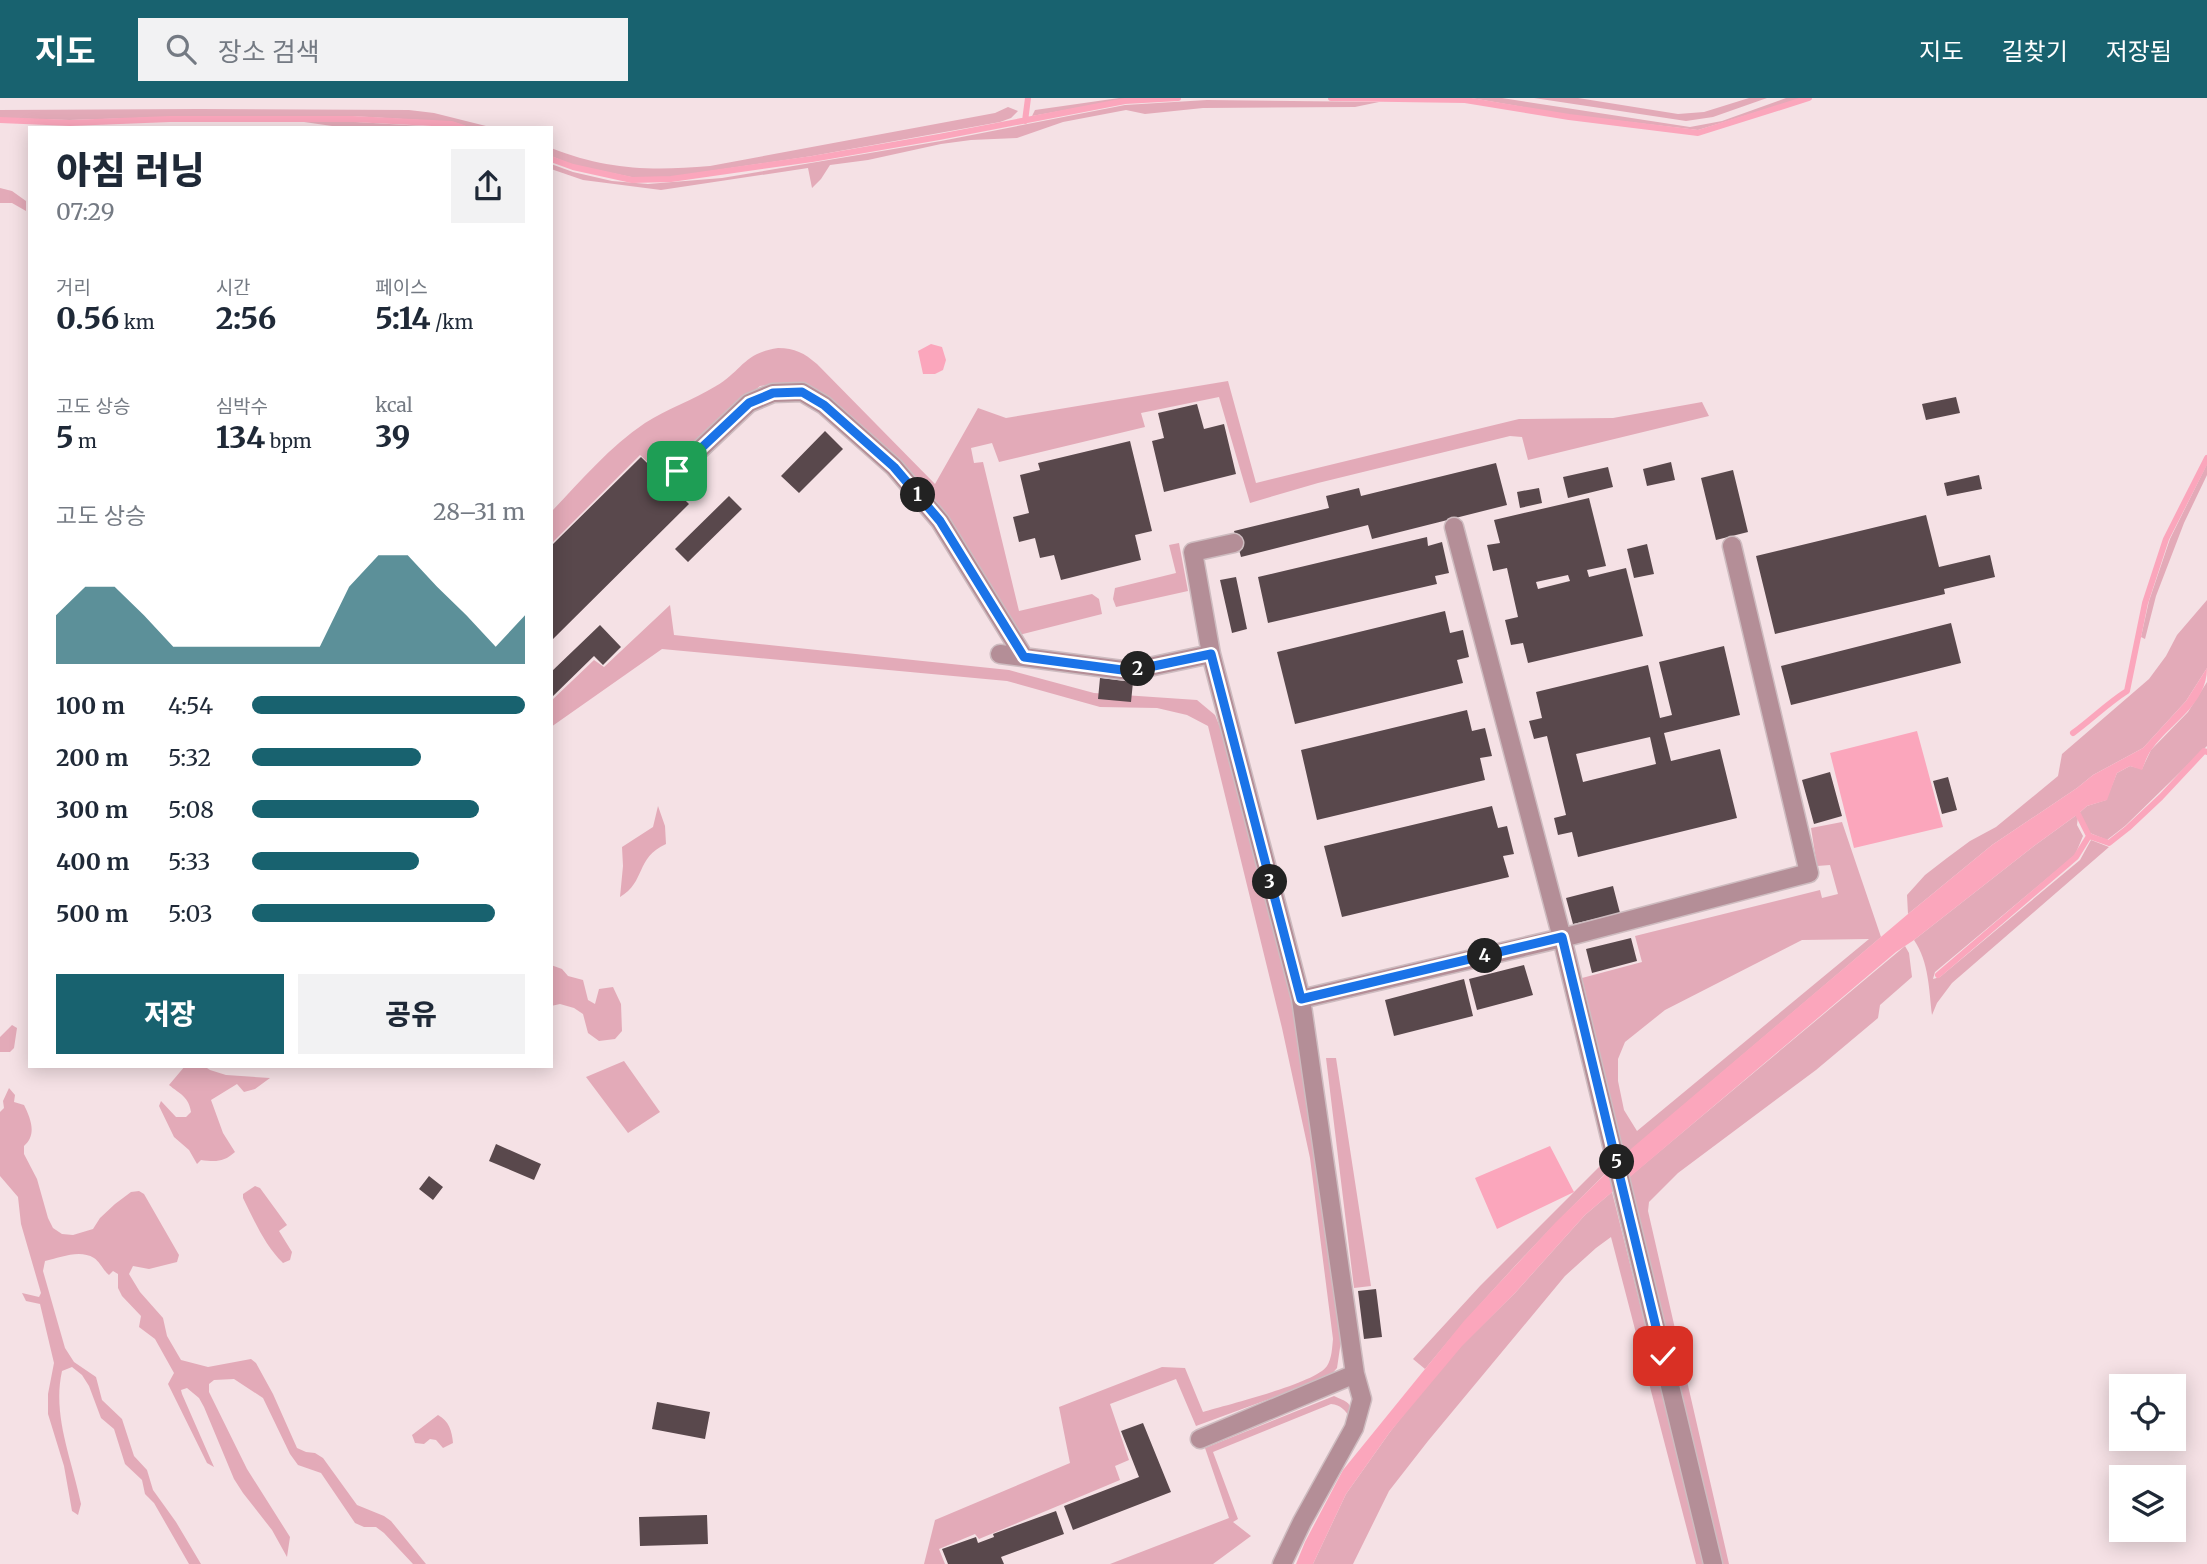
<!DOCTYPE html>
<html lang="ko">
<meta charset="utf-8">
<style>
body{margin:0;font-family:Merriweather,"Noto Sans KR",serif;background:#f2f2f3;color:#1f2937;height:100vh;display:flex;flex-direction:column;font-size:26px;white-space:nowrap}
*{box-sizing:border-box;margin:0}
p{font-size:23px;color:#747a83}
.icon{flex:none;width:38px;height:38px;fill:none;stroke:currentColor;stroke-width:2;stroke-linecap:round;stroke-linejoin:round}
.map{position:relative;flex:1;overflow:hidden}
.drawer{position:absolute;left:28px;top:28px;width:525px;height:942px;display:flex;flex-direction:column;background:#fff;border-radius:0px;box-shadow:0 4px 18px #0003}
.drawer>*{flex:none}
.tools{position:absolute;left:2109px;top:1276px;display:grid;gap:14px}
.tools a{display:grid;place-items:center;width:77px;height:77px;border-radius:0px;background:#fff;box-shadow:0 4px 18px #0003;font-size:35px}
.pin{position:absolute;display:grid;place-items:center;width:60px;height:60px;color:#fff;margin:-30px;border-radius:14px;box-shadow:0 4px 10px #0006}
.km{position:absolute;width:35px;height:35px;margin:-18px;border-radius:50%;background:#222;color:#fff;font-size:19px;line-height:35px;text-align:center}
.round{display:grid;place-items:center;flex:none;width:74px;height:74px;border-radius:0px;background:#f2f2f3}
.overview{display:flex;align-items:center;justify-content:space-between;height:119px;padding:0 28px}
h1{font-size:38px;font-weight:800;line-height:52px}
.stats{display:grid;grid-template-columns:repeat(3,1fr);gap:10px;height:119px;padding:7px 28px}
.stats div{display:grid;align-content:center}
.stats b{font-size:30px;font-weight:800}
.stats small{font-size:19px;font-weight:400}
.stats p{font-size:19px}
.chart{height:196px;padding:14px 28px}
.chart p{display:flex;justify-content:space-between}
.chart svg{width:100%;height:126px;margin-top:7px;fill:#18626f;opacity:.7}
.action{display:flex;gap:14px;margin-top:auto;padding:14px 28px}
.action a{flex:1;height:80px;border-radius:0px;background:#18626f;color:#fff;font-size:28px;font-weight:800;line-height:80px;text-align:center}
.action a+a{background:#f2f2f3;color:#1f2937}
ul{padding:0 28px;list-style:none;font-size:23px}
li{display:grid;grid-template-columns:112px 84px 1fr;align-items:center;height:52px}
li i{height:18px;border-radius:9px;background:#18626f}
header{display:flex;align-items:center;gap:42px;box-sizing:border-box;height:98px;padding:0 35px;background:#18626f;color:#fff}
header strong{font-size:33px}
nav{display:flex;gap:38px;margin-inline-start:auto;font-size:24px}
.search{width:490px;height:63px;background:#f2f2f3;display:flex;align-items:center;gap:18px;box-sizing:border-box;padding:0 24px;border-radius:0px;color:#747a83;font-size:26px}
.map>svg:first-child{display:block}
.green{fill:#e3aab8;fill-rule:evenodd}
.water{fill:#fba6bc}
.lines{fill:none;stroke-linecap:round;stroke-linejoin:round}
.stream{stroke:#fba6bc;stroke-width:6}
.building{fill:#59484c;fill-rule:evenodd}
.minor-casing{stroke:#cebcc0;stroke-width:21}
.minor{stroke:#b48e97;stroke-width:18}
.route-casing{stroke:#fff;stroke-width:14}
.route{stroke:#1a73e8;stroke-width:9}
</style>
<header>
<strong>지도</strong>
<div class="search"><svg class="icon" aria-label="search" viewBox="0 0 24 24"><circle cx="10" cy="10" r="6"/><path d="M15 15l6 6"/></svg>장소 검색</div>
<nav><a>지도</a><a>길찾기</a><a>저장됨</a></nav>
</header>
<div class="map">
<svg width="2207" height="1466" viewBox="0 0 2207 1466">
<rect width="100%" height="100%" fill="#f5e1e5"/>
<path class="green" d="M1119,0H1147L1122,2L1032,18L1035,12Z
M1471,0H1502L1690,29L1722,23L1786,0H1803L1698,32L1569,17Z
M1534,0H1578L1678,16L1704,14L1749,0H1767L1713,19L1686,23Z
M1207,2L1379,4L1355,9L1203,10L1145,16L1126,12L1063,24L1017,40L971,42L941,46L868,62L830,67L821,81L812,90L808,70L661,92L583,82L551,71V66L573,74L612,83L648,86L722,80L941,43L1125,7Z
M1008,9L1018,13L1011,20L1000,24L812,58L670,79H631L573,67L551,58V50C607,72 651,73 710,68L995,15Z
M199,11L409,12L434,15L494,30H471L453,24L352,18L168,19L69,22L0,20V12Z
M304,24H356L457,30H346Z
M0,90L12,93L26,103V113L12,105H0Z
M778,250C795,250 804,255 817,266L935,386L978,310L1006,320L1228,283L1256,385L1519,321L1613,320L1702,304L1709,318L1528,362L1522,339L1510,338L1318,385L1250,405L1219,299L1141,315L1145,329L999,364L992,345L971,350L974,365L983,364L1019,513L1092,496L1099,501L1102,516L1019,537L959,438L835,308L776,286L760,288L748,298L664,379L640,357L551,446V414C581,383 609,349 645,325C667,311 693,302 716,288C742,273 743,255 778,250Z
M2207,366V377L2184,425L2156,498L2145,541L2141,539L2149,503L2170,441Z
M1179,445L1188,493L1116,509L1113,501L1115,490L1176,475L1169,447Z
M2207,502V570L2186,603L2143,650L2093,677L2077,690L1992,747L1908,816L1907,797L1925,777L1947,760L1970,743L1996,729L2058,678L2062,656L2149,581L2166,558L2177,537Z
M670,507L674,537L1009,572L1094,595L1197,602L1215,617L1224,639L1294,908L1341,1243L1337,1270L1329,1279L1196,1328L1176,1281L1110,1306L1129,1362L1115,1368L1120,1382L979,1441L975,1436L939,1451L945,1466H924L935,1422L1070,1365L1059,1309L1162,1269L1185,1270L1203,1314C1227,1307 1316,1285 1327,1268C1332,1260 1332,1250 1333,1241L1310,1060L1282,930L1208,628L1187,617L1157,610L1100,609L1007,583L662,551L551,629V603L594,562L604,569Z
M2207,584V648L2125,728L2107,742L2090,735L2078,718L2077,727L2083,738L2075,757L1935,874L1933,881L1940,879L2080,762L2091,742L2109,749L1952,885L1937,905L1932,917C1929,892 1929,864 1914,842L2034,748L2078,716L2087,708L2106,702L2117,675L2130,668L2142,671L2151,652L2188,614Z
M658,708L665,728L666,746C635,760 646,784 620,799L623,768L622,749L653,729Z
M1842,724L1881,839L1624,1058L1582,880L1642,864L1635,838L1820,792L1822,800L1838,796L1830,767L1817,768L1811,730ZM1869,841L1637,1033L1624,1012L1618,983V961L1625,944L1665,912L1802,842Z
M1905,848L1909,855L1912,879L1880,907L1878,920L1816,972L1678,1075L1649,1104L1648,1113L1729,1466H1722L1628,1080Z
M551,867L562,871L568,878L583,882L588,902L595,906L599,891L613,889L621,906L622,933L615,941L599,943L588,935L583,916L574,910L560,906L551,908Z
M12,927L17,930L14,950L10,954H0V939Z
M1326,960H1336L1371,1188L1354,1190Z
M624,963L660,1014L628,1035L586,979Z
M185,968H204L210,972L226,977L270,980L255,991L244,994L237,986L211,1002L223,1035L235,1054C224,1064 216,1064 201,1062L197,1066L189,1052L174,1039L159,1008L161,1003L176,1019H186L191,1014C189,999 180,996 169,987Z
M9,990L15,997L14,1004L24,1007C31,1021 37,1037 24,1048V1056L37,1081L48,1120L53,1130L62,1136L73,1137L93,1131L100,1120L115,1106L131,1094L139,1093L144,1096L179,1157L177,1164L149,1171L133,1168L129,1176L140,1194L163,1220L167,1238L181,1262L208,1269L251,1261L256,1265L273,1296L297,1350L306,1354L315,1355L323,1360L357,1407L384,1418L391,1423L426,1466H413L384,1435L376,1429H364L355,1425L321,1375L298,1367L290,1356L263,1300L234,1281L214,1282L209,1286V1294L247,1371L290,1439L287,1459L272,1432L243,1395L234,1381L204,1309L199,1300L187,1290L181,1292L182,1296L214,1369L207,1365L168,1286L174,1275L155,1241L139,1229L141,1218L122,1198L118,1190V1176L113,1173L109,1177C103,1172 100,1164 94,1160C79,1151 60,1160 45,1163L43,1173L65,1250L74,1264L96,1279L102,1302L122,1321L134,1358L147,1372L153,1392L176,1424L201,1466H189L154,1405L145,1396L142,1382L125,1366L114,1331L101,1320L89,1288L82,1277L72,1269L62,1273C52,1318 72,1361 81,1406L78,1417L72,1413L64,1368L48,1316V1296L54,1265L40,1206L26,1203L22,1195L39,1199L41,1195L21,1126L18,1099L0,1078V1014L4,1010L3,1003Z
M1603,1065L1605,1076C1542,1138 1481,1202 1425,1271L1413,1261L1480,1188Z
M255,1088L260,1090L287,1127L279,1133L292,1154L290,1162L283,1165C265,1148 254,1122 243,1100V1096Z
M1612,1094L1705,1466H1696L1611,1139L1596,1150L1565,1178L1428,1343L1389,1393L1353,1466H1313L1346,1396L1390,1334L1423,1292L1462,1247L1515,1195L1585,1117Z
M1334,1298C1347,1304 1353,1304 1350,1320C1345,1312 1341,1307 1331,1306L1213,1354L1238,1421L1233,1424L1251,1438L1213,1466H1110L1229,1420L1205,1350Z
M438,1317C449,1323 452,1333 453,1345L443,1350L436,1342L430,1341L424,1346L415,1345L412,1337Z"/>
<path class="water" d="M931,246L942,249L946,262L943,272L935,276H923L918,253Z
M2207,570C2207,606 2172,624 2152,651C2147,657 2145,665 2142,672L2130,668L2117,675L2107,702L2087,708L2078,716L2034,748L1914,842L1896,854L1585,1117L1515,1195L1462,1248L1390,1334L1346,1396L1313,1466H1296L1305,1444L1343,1372L1464,1223L1556,1124L1632,1050L1908,816L1992,747L2077,690L2093,677L2143,650L2186,603Z
M1917,633L1943,729L1854,750L1830,655Z
M1550,1048L1574,1094L1497,1131L1475,1080Z"/>
<g class="lines">
<path class="stream" d="M1331,0L1465,2L1569,19L1698,35L1809,0
M0,22L70,25L170,21H353L452,26L464,30
M1025,23L1028,0
M551,61L573,69L632,82L671,81L812,61L939,39L1125,3L1178,0
M2073,635C2092,621 2108,605 2127,593L2145,505L2166,441L2207,360
M2089,738L2109,745L2128,730L2161,699L2204,653L2207,654
M1938,877L2076,759L2089,738L2078,716"/>
</g>
<path class="building" d="M1956,299L1960,315L1926,322L1922,306Z
M1197,306L1204,331L1224,326L1236,376L1164,394L1152,343L1164,340L1158,315Z
M825,333L843,351L799,395L781,378Z
M1130,343L1152,433L1135,437L1141,462L1061,482L1054,457L1040,460L1035,440L1019,444L1013,419L1029,415L1020,377L1040,372L1038,365Z
M641,359L689,406L551,543V448Z
M1671,364L1675,382L1647,388L1643,371Z
M1496,365L1507,407L1372,441L1368,427L1241,459L1234,433L1329,410L1326,398L1359,390L1361,398Z
M1608,369L1613,389L1568,400L1563,379Z
M1733,372L1748,434L1716,442L1701,380Z
M1979,377L1982,391L1947,398L1944,385Z
M1539,390L1542,405L1520,410L1517,394Z
M729,398L742,411L688,464L675,451Z
M1589,400L1606,468L1587,472L1589,479L1626,470L1643,538L1528,565L1523,545L1511,547L1505,522L1518,519L1507,470L1493,473L1487,447L1500,445L1494,422ZM1568,477L1570,483L1538,491L1536,484Z
M1926,417L1939,469L1990,457L1995,479L1944,491L1945,496L1775,536L1756,458Z
M1427,439L1428,448L1442,444L1449,475L1435,478L1437,486L1268,525L1258,479Z
M1647,446L1654,476L1634,480L1627,451Z
M1236,479L1247,531L1232,535L1220,482Z
M1445,513L1450,535L1463,532L1469,559L1457,562L1463,585L1295,626L1277,554Z
M1951,525L1961,565L1791,607L1781,568Z
M600,527L621,549L603,567L594,558L551,600V574Z
M1724,548L1740,617L1664,635L1671,663L1720,651L1737,720L1578,759L1572,734L1558,737L1554,720L1566,717L1547,638L1534,641L1529,623L1542,620L1536,594L1648,567L1660,620L1672,617L1659,564ZM1650,639L1656,666L1583,684L1576,656Z
M1100,580L1133,584L1131,604L1098,601Z
M1467,612L1472,633L1485,630L1492,658L1480,660L1485,682L1317,722L1301,652Z
M1830,674L1842,718L1814,726L1802,682Z
M1948,679L1957,712L1942,716L1933,683Z
M1492,708L1498,730L1507,728L1514,756L1503,758L1509,779L1342,819L1324,748Z
M1613,788L1620,815L1573,826L1566,800Z
M1631,840L1637,863L1592,875L1586,851Z
M1524,867L1533,897L1477,912L1469,881Z
M1464,881L1473,918L1394,938L1385,902Z
M496,1046L541,1066L534,1082L489,1063Z
M429,1078L443,1089L433,1102L419,1091Z
M1376,1191L1382,1239L1364,1241L1358,1193Z
M657,1304L710,1314L705,1341L652,1331Z
M1143,1325L1171,1394L1073,1432L1064,1408L1139,1379L1121,1333Z
M1056,1413L1064,1436L1001,1459L1004,1466H948L942,1451L976,1439L978,1445L994,1439L993,1436Z
M707,1417L708,1446L640,1448L639,1419Z"/>
<g class="lines">
<defs>
<path id="minor" d="M677,373L749,305L773,295L802,294L824,307L894,369L940,423L1024,559
M1454,429L1562,840L1713,1466
M1234,445L1193,454L1211,556L1301,901L1355,1276L1362,1301L1354,1330L1302,1424L1282,1466
M1000,556L1130,573L1211,556
M1301,901L1562,840L1809,775L1732,448
M1200,1341L1355,1276"/>
</defs>
<use href="#minor" class="minor-casing"/>
<use href="#minor" class="minor"/>
</g>
<g class="lines">
<defs>
<path id="route" d="M677,373L749,305L773,295L802,294L824,307L894,369L940,423L1024,559L1130,573L1211,556L1301,901L1562,839L1663,1258"/>
</defs>
<use href="#route" class="route-casing"/>
<use href="#route" class="route"/>
</g>
</svg>
<div class="tools">
<a><svg class="icon" aria-label="locate" viewBox="0 0 24 24"><circle cx="12" cy="12" r="6"/><path d="M12 2v4M12 18v4M2 12h4M18 12h4"/></svg></a>
<a><svg class="icon" aria-label="layers" viewBox="0 0 24 24"><path d="M12 4l9 5-9 5-9-5zM3 14l9 5 9-5"/></svg></a>
</div>
<div class="pin" style="left:677px;top:373px;background:#1e9e55"><svg class="icon" aria-label="arrive" viewBox="0 0 24 24"><path d="M6 21V4h12l-3 4 3 4H6"/></svg></div>
<div class="pin" style="left:1663px;top:1258px;background:#d93025"><svg class="icon" aria-label="check" viewBox="0 0 24 24"><path d="M5 12l5 5 9-10"/></svg></div>
<b class="km" style="left:918px;top:397px">1</b>
<b class="km" style="left:1138px;top:571px">2</b>
<b class="km" style="left:1270px;top:784px">3</b>
<b class="km" style="left:1485px;top:858px">4</b>
<b class="km" style="left:1617px;top:1064px">5</b>
<section class="drawer">
<div class="overview"><div><h1>아침 러닝</h1><p>07:29</p></div><a class="round"><svg class="icon" aria-label="share" viewBox="0 0 24 24"><path d="M12 15V3M7 8l5-5 5 5M5 13v7h14v-7"/></svg></a></div>
<div class="stats">
<div><p>거리</p><b>0.56<small> km</small></b></div>
<div><p>시간</p><b>2:56</b></div>
<div><p>페이스</p><b>5:14<small> /km</small></b></div>
</div>
<div class="stats">
<div><p>고도 상승</p><b>5<small> m</small></b></div>
<div><p>심박수</p><b>134<small> bpm</small></b></div>
<div><p>kcal</p><b>39</b></div>
</div>
<div class="chart"><p><span>고도 상승</span>28–31 m</p>
<svg viewBox="0 0 160 44" preserveAspectRatio="none"><path d="M0 44V27L10 17L20 17L30 27L40 38L50 38L60 38L70 38L80 38L90 38L100 17L110 6L120 6L130 17L140 27L150 38L160 27V44z"/></svg>
</div>
<ul>
<li><b>100 m</b>4:54<i style="width:100%"></i></li>
<li><b>200 m</b>5:32<i style="width:62%"></i></li>
<li><b>300 m</b>5:08<i style="width:83%"></i></li>
<li><b>400 m</b>5:33<i style="width:61%"></i></li>
<li><b>500 m</b>5:03<i style="width:89%"></i></li>
</ul>
<div class="action"><a>저장</a><a>공유</a></div>
</section>
</div>
